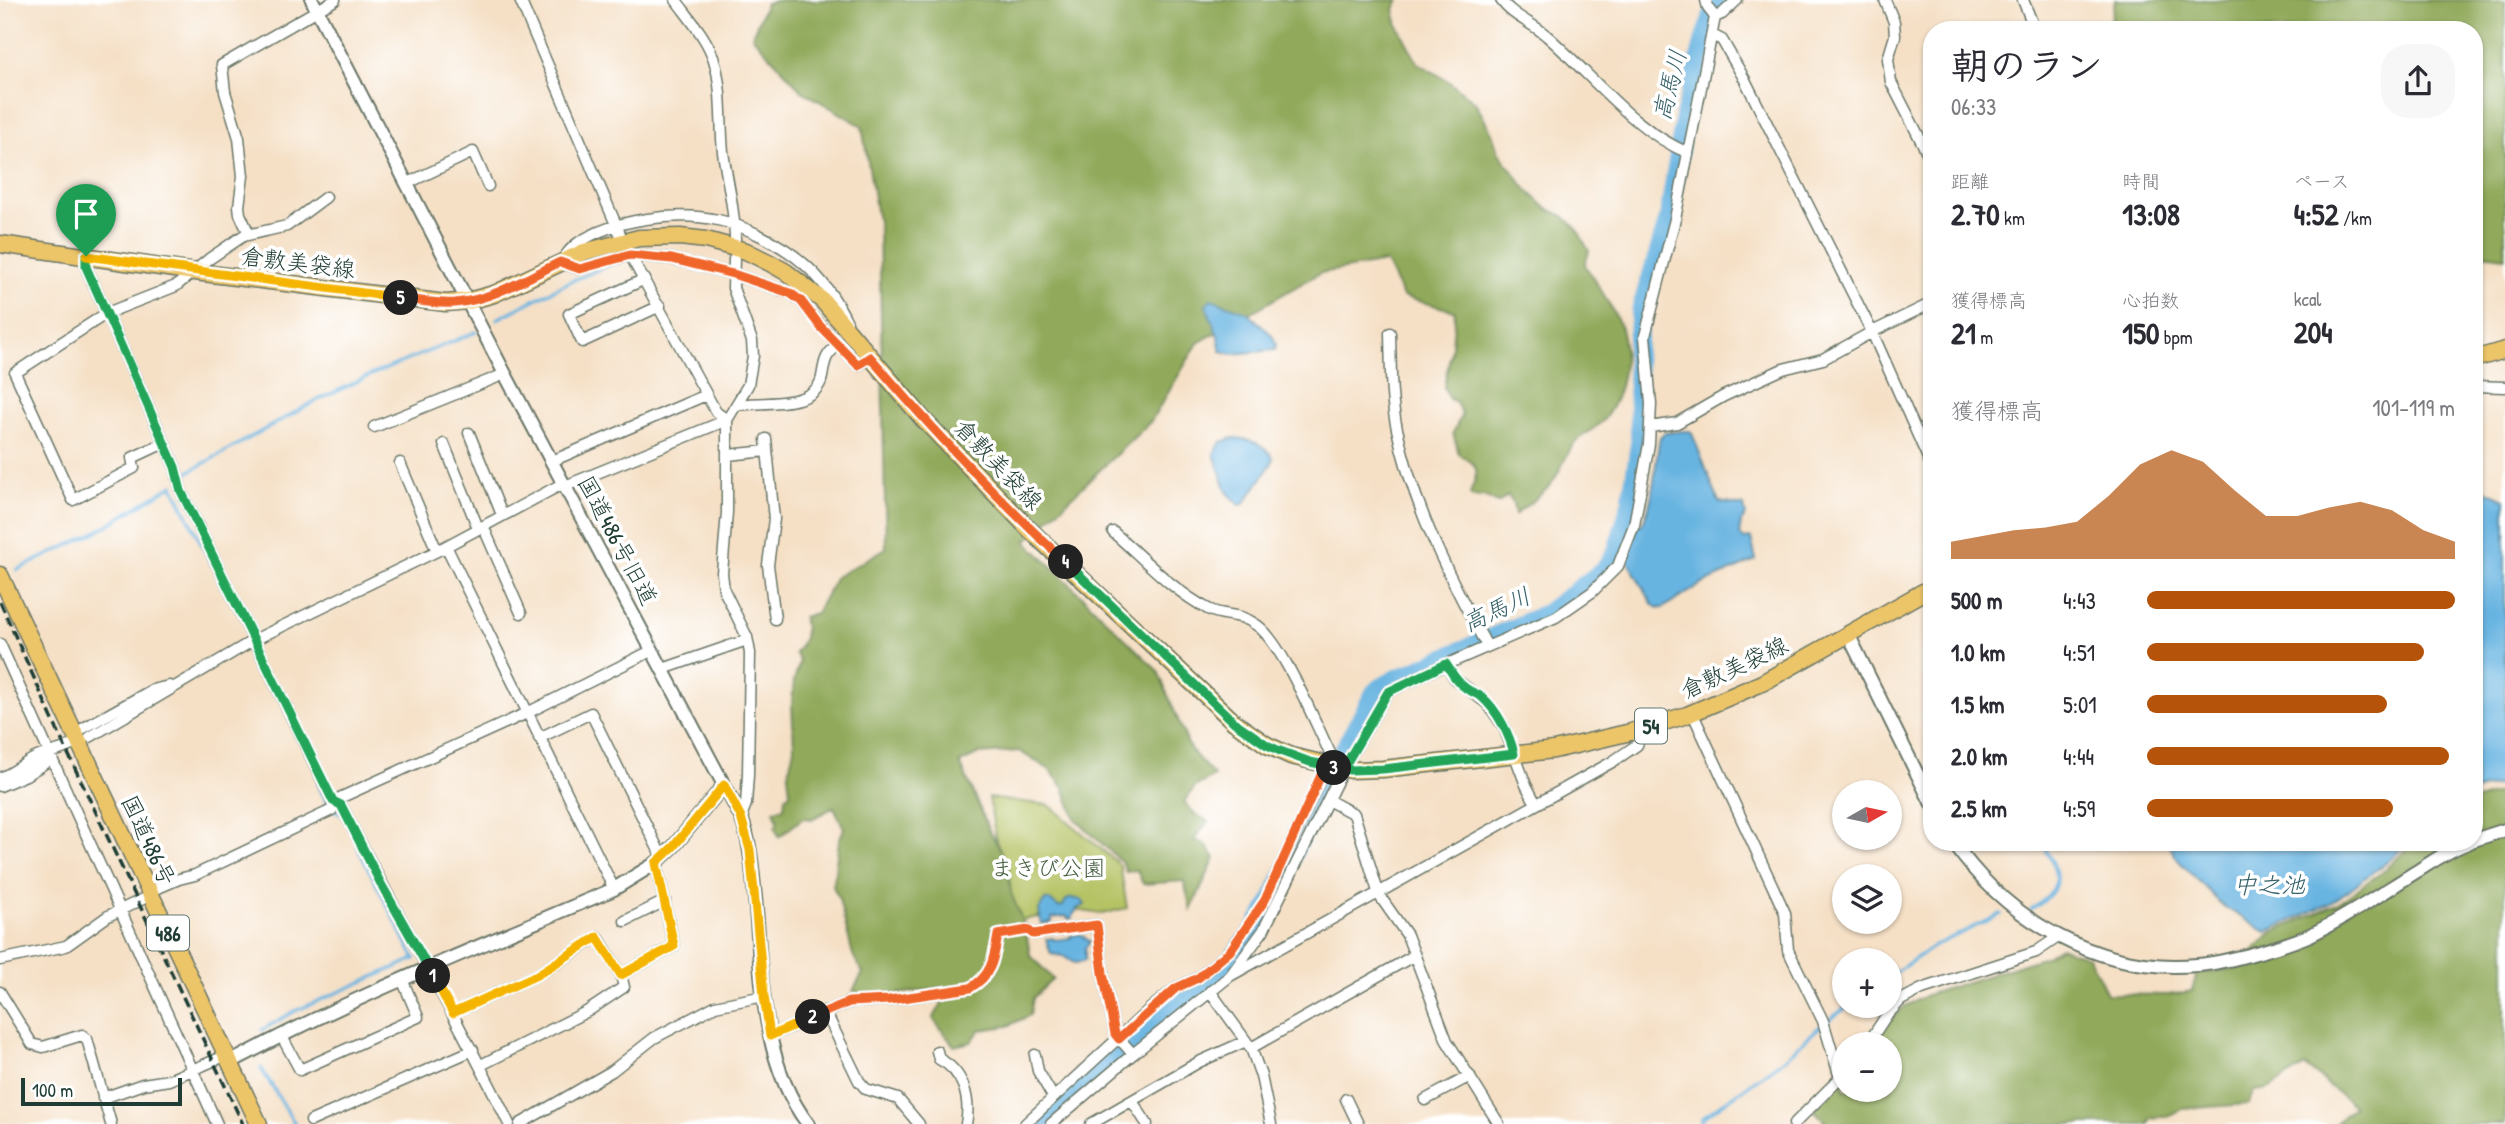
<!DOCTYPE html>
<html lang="ja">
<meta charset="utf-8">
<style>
body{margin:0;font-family:"Patrick Hand","Klee One",sans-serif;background:#f7f7f7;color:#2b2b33;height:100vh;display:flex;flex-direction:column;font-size:26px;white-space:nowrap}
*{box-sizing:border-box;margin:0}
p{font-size:23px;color:#7c7c81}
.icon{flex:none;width:38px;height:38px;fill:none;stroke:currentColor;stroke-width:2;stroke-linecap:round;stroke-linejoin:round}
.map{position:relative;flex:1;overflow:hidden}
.drawer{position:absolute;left:1923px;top:21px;width:560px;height:830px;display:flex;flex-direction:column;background:#fff;border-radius:28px;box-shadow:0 2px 5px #0004}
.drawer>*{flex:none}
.needle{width:46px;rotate:81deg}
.buttons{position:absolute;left:1832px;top:780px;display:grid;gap:14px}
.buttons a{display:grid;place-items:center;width:70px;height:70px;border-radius:50%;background:#fff;box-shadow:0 2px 5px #0004;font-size:35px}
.scale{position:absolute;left:21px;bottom:18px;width:161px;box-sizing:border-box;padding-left:7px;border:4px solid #1f3d34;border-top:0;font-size:19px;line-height:24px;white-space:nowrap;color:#1f3d34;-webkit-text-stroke:5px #fff;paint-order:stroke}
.pin{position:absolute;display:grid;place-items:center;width:60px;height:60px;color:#fff;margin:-72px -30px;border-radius:50% 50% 50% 0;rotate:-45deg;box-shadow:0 0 7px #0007}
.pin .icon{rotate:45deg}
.km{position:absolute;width:35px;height:35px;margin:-18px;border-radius:50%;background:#222;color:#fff;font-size:19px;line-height:35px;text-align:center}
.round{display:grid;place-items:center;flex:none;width:74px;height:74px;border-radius:28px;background:#f7f7f7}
.headline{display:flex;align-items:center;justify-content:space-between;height:119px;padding:0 28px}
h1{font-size:38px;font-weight:800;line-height:52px}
.stats{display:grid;grid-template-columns:repeat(3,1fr);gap:10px;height:119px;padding:7px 28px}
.stats div{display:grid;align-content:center}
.stats b{font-size:30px;font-weight:800}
.stats small{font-size:19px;font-weight:400}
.stats p{font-size:19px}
.chart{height:196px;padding:14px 28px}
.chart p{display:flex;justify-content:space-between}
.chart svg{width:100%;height:126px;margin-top:7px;fill:#b45309;opacity:.7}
ul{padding:0 28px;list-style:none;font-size:23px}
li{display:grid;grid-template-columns:112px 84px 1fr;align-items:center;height:52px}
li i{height:18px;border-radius:9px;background:#b45309}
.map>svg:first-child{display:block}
.green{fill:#b6c365;stroke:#6a804c;stroke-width:2}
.forest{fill:#90a95a;stroke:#587347;stroke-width:2}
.water{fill:#68b4e1;stroke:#44788a;stroke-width:2}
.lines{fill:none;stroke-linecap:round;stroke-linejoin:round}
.stream{stroke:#68b4e1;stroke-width:3.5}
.river{stroke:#68b4e1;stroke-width:19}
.minor-casing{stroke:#6a7667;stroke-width:13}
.tertiary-casing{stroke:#6a7667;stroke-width:16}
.primary-casing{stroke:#6a7667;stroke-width:19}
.trunk-casing{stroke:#6a7667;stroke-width:19}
.minor{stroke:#fff;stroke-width:10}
.tertiary{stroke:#fff;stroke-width:12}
.primary{stroke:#edc569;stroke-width:16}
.trunk{stroke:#edc569;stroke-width:16}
.rail{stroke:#1f3d34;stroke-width:3.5;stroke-dasharray:10 5;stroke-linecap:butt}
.split-1-casing{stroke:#fff;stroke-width:14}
.split-2-casing{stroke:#fff;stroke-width:14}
.split-3-casing{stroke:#fff;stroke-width:14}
.split-4-casing{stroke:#fff;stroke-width:14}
.split-5-casing{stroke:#fff;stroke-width:14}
.split-6-casing{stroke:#fff;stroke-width:14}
.split-1{stroke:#22a559;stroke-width:9}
.split-2{stroke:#f5b400;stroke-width:9}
.split-3{stroke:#f0652b;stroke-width:9}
.split-4{stroke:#22a559;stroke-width:9}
.split-5{stroke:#f0652b;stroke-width:9}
.split-6{stroke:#f5b400;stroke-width:9}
.labels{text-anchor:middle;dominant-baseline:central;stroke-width:7;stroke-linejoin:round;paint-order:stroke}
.shield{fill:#fff;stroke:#627771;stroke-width:2}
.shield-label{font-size:21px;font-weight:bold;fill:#1f3d34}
.street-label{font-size:23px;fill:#1f3d34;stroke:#fff}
.park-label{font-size:23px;fill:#455e40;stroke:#fff}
.water-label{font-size:24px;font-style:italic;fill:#356168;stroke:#fff}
</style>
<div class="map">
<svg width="2505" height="1124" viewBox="0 0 2505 1124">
<rect width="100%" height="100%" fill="#fff"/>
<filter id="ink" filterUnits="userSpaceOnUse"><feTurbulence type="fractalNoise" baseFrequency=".0143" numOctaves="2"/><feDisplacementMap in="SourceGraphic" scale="14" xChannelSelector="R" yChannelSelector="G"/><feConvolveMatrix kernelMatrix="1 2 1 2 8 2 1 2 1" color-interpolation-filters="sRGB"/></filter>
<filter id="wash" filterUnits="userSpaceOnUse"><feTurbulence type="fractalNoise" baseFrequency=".00686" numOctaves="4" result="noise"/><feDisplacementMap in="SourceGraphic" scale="28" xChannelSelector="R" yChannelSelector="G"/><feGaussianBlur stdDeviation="1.57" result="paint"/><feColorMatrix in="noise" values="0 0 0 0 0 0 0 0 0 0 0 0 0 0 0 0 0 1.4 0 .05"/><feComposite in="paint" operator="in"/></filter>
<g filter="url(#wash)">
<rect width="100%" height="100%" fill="#f5e0c6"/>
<path class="green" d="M989,798L1049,805L1120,865L1127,908L1102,914L1076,910L1010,922Z"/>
<path class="forest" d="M781,0H1399L1394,9L1398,26L1417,62L1448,81L1475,102L1492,133L1499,153L1527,190L1547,209L1564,216L1577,229L1589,251L1585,265C1596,283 1609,301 1618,321C1631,349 1623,395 1604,419C1596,430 1581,434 1575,442C1566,454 1561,471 1551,484C1541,497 1527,504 1515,515L1513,503L1508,496L1498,503L1484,496L1474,497L1470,494C1478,469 1482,469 1459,454L1453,433L1462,414L1455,401L1449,399L1444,387L1452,346L1455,311L1403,297L1386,262L1320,273L1198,343L1151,421L1026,541L1158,671L1190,749L1214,776L1195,787L1184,802L1196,815L1208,821L1194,840L1205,844L1215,858L1191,910L1184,881L1143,884L1137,870L1126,872L1123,863L1076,820L1064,788L1050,770L1019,751L979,754L960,763L989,830L1008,863L1011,893L1026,930L1030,955L1053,979L1033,998L1030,1015L1008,1026L980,1030L971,1042L954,1046L933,1019L942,1003V988L876,997L853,991L863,973L853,955L839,899L833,886L839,841L844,828L834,807L812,819L803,818L779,837L775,827L778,822L774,810L784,808L785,797L790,793L788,774L794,748L792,703L794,681L800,661L795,653C805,641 807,633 803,617L816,613L836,577L886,548L879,228L862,126L802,91L752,36L766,3Z
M2115,0H2505V257L2475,253L2474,30H2109Z
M2505,790V1124H2335L2354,1106L2305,1066L2268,1089L2254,1091L2248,1104L2182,1109L2167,1116L2150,1118L2149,1124H1822L1824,1120L1813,1109L1844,1078V1090H1890V1045H1873L1888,1022L1905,1006L1927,995L2045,957L2060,947L2089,957L2107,994L2168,995L2192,991L2197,973L2237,969L2271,933L2337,904L2382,872L2415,842H2474L2475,801Z"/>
<path class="water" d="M1211,299L1247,312L1272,335L1276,344L1275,350L1232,354L1221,351L1218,336L1206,305Z
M1684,431H1691L1719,502L1744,506L1746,515L1741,522L1739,535L1745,539L1751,538L1756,560L1702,584L1663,608H1658L1653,605L1627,560L1637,526L1642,524C1656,497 1654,466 1660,437L1664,433Z
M1233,438C1248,438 1264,444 1273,457L1272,463L1244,504L1239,505L1227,492L1214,454L1221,442Z
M2475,485L2505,499V780L2500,784L2475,791Z
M2167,842H2408L2392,858L2331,903L2266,932L2223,906L2178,860Z
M1072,898L1082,900L1085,905L1078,908L1073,915V918L1068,919L1067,916L1052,918V922L1041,924L1039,910L1045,900H1050L1058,907L1063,906L1066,900Z
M1080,934L1090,942L1085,948V959L1083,962L1074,963L1063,956L1051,954L1046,939L1053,938L1054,940L1071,938L1070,936Z"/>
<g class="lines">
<path class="stream" d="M497,319L569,282L609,265
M185,474L314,402L373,374L476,332
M173,486L212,565
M17,570L98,531L173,485
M318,783L328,806L341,814
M2031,910C2065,888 2060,875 2042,842
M1890,976L1934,946L2001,914
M262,1030L295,1011L415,959L357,846
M261,1068L295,1124
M1701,1124L1702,1118L1781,1062L1817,1029L1848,1006"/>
<path class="river" d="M1039,1124L1154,1024L1220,973L1251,936L1271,903L1323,788L1375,692L1389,682L1545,614L1605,569L1617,550L1631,502L1640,440L1636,351L1641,309L1668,221L1685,114L1706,34L1718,0"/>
</g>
</g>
<g filter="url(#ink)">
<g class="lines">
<defs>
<path id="minor" d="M520,0L620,234
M676,0C689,18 707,38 714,60C723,89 720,122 723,152C727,181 735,210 735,239
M1501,0C1512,16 1533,23 1547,36C1593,76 1632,129 1688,153
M1885,0L1894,22L1895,36L1888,59L1891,82L1932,162
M2023,0L2035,30
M1715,17L1722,14L1737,0
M1712,35L1722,40L1745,80L1872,332L1932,467
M408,183L473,152L488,186
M249,234L240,214L239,206L243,176L239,138L225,92L222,65L335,0
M629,253L716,412L727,420
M645,279L569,314L582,342L660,306
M847,322C836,299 822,279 803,263C783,245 743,225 718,220C676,211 614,219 578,243C571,247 566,256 560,262L580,269L630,255L672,259L733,274L790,293L801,301L820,325L858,365L870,357
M1390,333C1391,365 1390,398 1397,429C1412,503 1450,580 1487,646
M2474,386L2505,387
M737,405C762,401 816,409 822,377C825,361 824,356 839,344
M727,420V512L722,573L724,590L747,637L750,653L748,775L746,804L741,817
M374,427L505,374
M1650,427L1677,423L1724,396L1783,369L1823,359L1872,332L1932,303
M469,433L502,515
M766,439L774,519L768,565L775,619
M164,443L132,458L134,468L73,500L15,373L107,313L176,286L209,259L243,236L287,226L326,197
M444,444L478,528
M728,455L767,451
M552,461L706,395
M400,463L437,551
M565,486L727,420L748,385L753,356L752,341L733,288L734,259
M483,526L521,613
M446,546L614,889
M0,644L217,1124
M1446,664L1455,679L1488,704L1504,727L1526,785L1536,804
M663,669L741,642L747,637
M1692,712L1785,913L1788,950L1823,1021L1840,1078
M73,734L152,690L169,686
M90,737L254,640L437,551L564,483
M539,738L591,713L662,857
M0,778C13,773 23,764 35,758C51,751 61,752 77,742
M0,786L26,775L45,763
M1328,800L1354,814L1379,895L1407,935L1447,1041L1499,1124
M333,801L341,805C395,913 457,1016 509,1124
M333,801L527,713L653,650
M625,921L665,901
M0,960L66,946L108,916L143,899L158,888L179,879L195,875L332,810L333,804L330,796L181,491L175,467L86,267V256
M1230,976L1263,931L1343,769L1388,692L1429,672L1556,617L1592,592L1618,566L1634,525L1649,444L1651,404L1645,336L1675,219L1715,17L1708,8L1706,0
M1210,991L1251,1048L1261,1076L1271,1124
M0,992L32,1044L43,1047L82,1035L87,1039L111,1124
M825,1011L859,1081L866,1089L898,1099L919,1124
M453,1013L537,975L598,937L621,975
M281,1035L300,1070L418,1017L402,979
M770,1036L849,1002L889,1000L970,988C992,976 994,958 998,935L1028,930L1033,934L1097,925L1103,973L1115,1034L1133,1054
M1867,1045L1886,1016L1901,1000L1922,989L2036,952L2058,937
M1251,1048L1415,955
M937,1051L939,1059C963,1071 971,1098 966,1124
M1035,1055L1038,1071L1053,1097
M481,1065L588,1011L624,987L621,975L674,946L656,863
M103,1098L143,1084L169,1080L227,1055
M1346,1099L1358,1124
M1425,1100L1470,1076
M1132,1101L1147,1124
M311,1121L473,1050
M520,1124L612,1071L654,1038L702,1013L715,1006L764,996
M1025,1124L1151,1008L1176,988L1198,978L1230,951L1265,900L1331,755C1315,723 1284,646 1258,626C1238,611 1225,618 1208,609C1172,590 1143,558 1113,532
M1051,1124L1133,1054L1230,976L1612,762L1637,745L1643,729
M1091,1124L1199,1062L1246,1041
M1794,1124L1843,1075"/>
<path id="tertiary" d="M312,0L505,374L741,817C751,843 752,869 755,897C762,972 760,1061 808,1124
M1848,634L1932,804
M2474,840L2505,830
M1953,842C2007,920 2099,974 2197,965C2215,964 2232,959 2249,955C2270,949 2290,944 2310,935C2348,917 2383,892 2419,870C2435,860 2452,848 2470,842
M231,1062C355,995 486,944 614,889L656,863L674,846L724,785"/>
<path id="primary" d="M0,244L195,272L446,303L468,301L494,294L584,252L639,238L680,237L706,240L746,251L770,263L786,272L823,301L923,419L1031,531L1234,722L1267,745L1291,756L1351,770L1383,769L1554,750L1631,732L1687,715L1762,683L1932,587
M2474,359L2505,350"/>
<path id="trunk" d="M0,575L259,1124"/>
</defs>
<use href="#minor" class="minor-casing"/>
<use href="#tertiary" class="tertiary-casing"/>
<use href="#primary" class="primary-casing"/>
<use href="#trunk" class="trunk-casing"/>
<use href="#minor" class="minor"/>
<use href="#tertiary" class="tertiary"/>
<use href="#primary" class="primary"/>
<use href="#trunk" class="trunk"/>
<path class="rail" d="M0,602L64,745L243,1124"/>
</g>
</g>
<g class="lines" filter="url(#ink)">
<defs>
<path id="split-1" d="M86,256V267L175,467L181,491L333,801L341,805L381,884L433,976"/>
<path id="split-2" d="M433,976L453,1013L537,975L597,937L621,975L674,946L656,863L674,846L724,785L741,817L750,850L764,996L770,1036L813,1017"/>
<path id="split-3" d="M813,1017L849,1002L889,1000L970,988C992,976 994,958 998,935L1028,930L1033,934L1097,925L1103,973L1115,1034L1119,1039L1176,988L1198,978L1230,951L1265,900L1325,766L1334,768"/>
<path id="split-4" d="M1066,562L1234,722L1267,745L1280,751L1310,762L1350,770L1383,769L1514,754C1510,735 1497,710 1482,697C1477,694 1472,692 1467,689C1457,683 1452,673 1446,664L1388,692L1343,769L1334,768"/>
<path id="split-5" d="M401,298C418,301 437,304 455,303C492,300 527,278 560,262L580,269L630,255L672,259L733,274L790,293L801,301L820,326L858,365L870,357C932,429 996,498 1066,562"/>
<path id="split-6" d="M86,256L401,298"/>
</defs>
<use href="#split-1" class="split-1-casing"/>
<use href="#split-2" class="split-2-casing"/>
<use href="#split-3" class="split-3-casing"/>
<use href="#split-4" class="split-4-casing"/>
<use href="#split-5" class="split-5-casing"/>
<use href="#split-6" class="split-6-casing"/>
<use href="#split-1" class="split-1"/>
<use href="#split-2" class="split-2"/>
<use href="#split-3" class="split-3"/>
<use href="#split-4" class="split-4"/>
<use href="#split-5" class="split-5"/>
<use href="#split-6" class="split-6"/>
</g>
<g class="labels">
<g class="shield">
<rect x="1635" y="708.5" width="32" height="35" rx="5"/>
<rect x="147" y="915.5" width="42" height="35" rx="5"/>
</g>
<g class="shield-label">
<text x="1651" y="726">54</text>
<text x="168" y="933">486</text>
</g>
<g class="street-label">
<text transform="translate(298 262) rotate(7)">倉敷美袋線</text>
<text transform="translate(999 464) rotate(46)">倉敷美袋線</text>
<text transform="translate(618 540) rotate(62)">国道486号旧道</text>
<text transform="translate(1734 667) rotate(-25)">倉敷美袋線</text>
<text transform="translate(149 840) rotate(65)">国道486号</text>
</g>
<g class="park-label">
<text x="1048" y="867">まきび公園</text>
</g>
<g class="water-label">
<text transform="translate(1669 85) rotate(-76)">高馬川</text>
<text transform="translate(1496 609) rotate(-25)">高馬川</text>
<text x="2269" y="884">中之池</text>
</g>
</g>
</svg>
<div class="buttons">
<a><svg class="needle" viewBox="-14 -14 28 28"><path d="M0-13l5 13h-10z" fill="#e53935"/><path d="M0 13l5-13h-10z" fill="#7c7c81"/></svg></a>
<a><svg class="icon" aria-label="layers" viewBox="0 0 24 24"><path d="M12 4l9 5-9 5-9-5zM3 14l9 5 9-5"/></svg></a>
<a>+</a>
<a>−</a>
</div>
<div class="scale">100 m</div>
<div class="pin" style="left:86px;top:256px;background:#1e9e55"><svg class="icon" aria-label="arrive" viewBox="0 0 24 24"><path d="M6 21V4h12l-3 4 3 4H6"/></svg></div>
<b class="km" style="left:433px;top:976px">1</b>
<b class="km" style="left:813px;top:1017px">2</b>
<b class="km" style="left:1334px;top:768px">3</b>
<b class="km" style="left:1066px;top:562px">4</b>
<b class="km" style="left:401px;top:298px">5</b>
<section class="drawer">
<div class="headline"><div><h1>朝のラン</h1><p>06:33</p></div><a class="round"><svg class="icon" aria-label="share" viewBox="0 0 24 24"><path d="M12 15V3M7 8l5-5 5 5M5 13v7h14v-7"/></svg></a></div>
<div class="stats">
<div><p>距離</p><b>2.70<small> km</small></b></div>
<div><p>時間</p><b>13:08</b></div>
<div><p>ペース</p><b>4:52<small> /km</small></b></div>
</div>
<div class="stats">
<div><p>獲得標高</p><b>21<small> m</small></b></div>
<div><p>心拍数</p><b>150<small> bpm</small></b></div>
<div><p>kcal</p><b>204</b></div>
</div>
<div class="chart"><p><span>獲得標高</span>101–119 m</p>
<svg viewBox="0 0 160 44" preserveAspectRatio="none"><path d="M0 44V38L10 36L20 34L30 33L40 31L50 22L60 11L70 6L80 10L90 20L100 29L110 29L120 26L130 24L140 27L150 34L160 38V44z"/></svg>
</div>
<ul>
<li><b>500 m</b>4:43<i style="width:100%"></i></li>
<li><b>1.0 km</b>4:51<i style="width:90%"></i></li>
<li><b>1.5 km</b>5:01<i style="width:78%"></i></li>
<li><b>2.0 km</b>4:44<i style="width:98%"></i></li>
<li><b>2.5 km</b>4:59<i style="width:80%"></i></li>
</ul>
</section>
</div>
